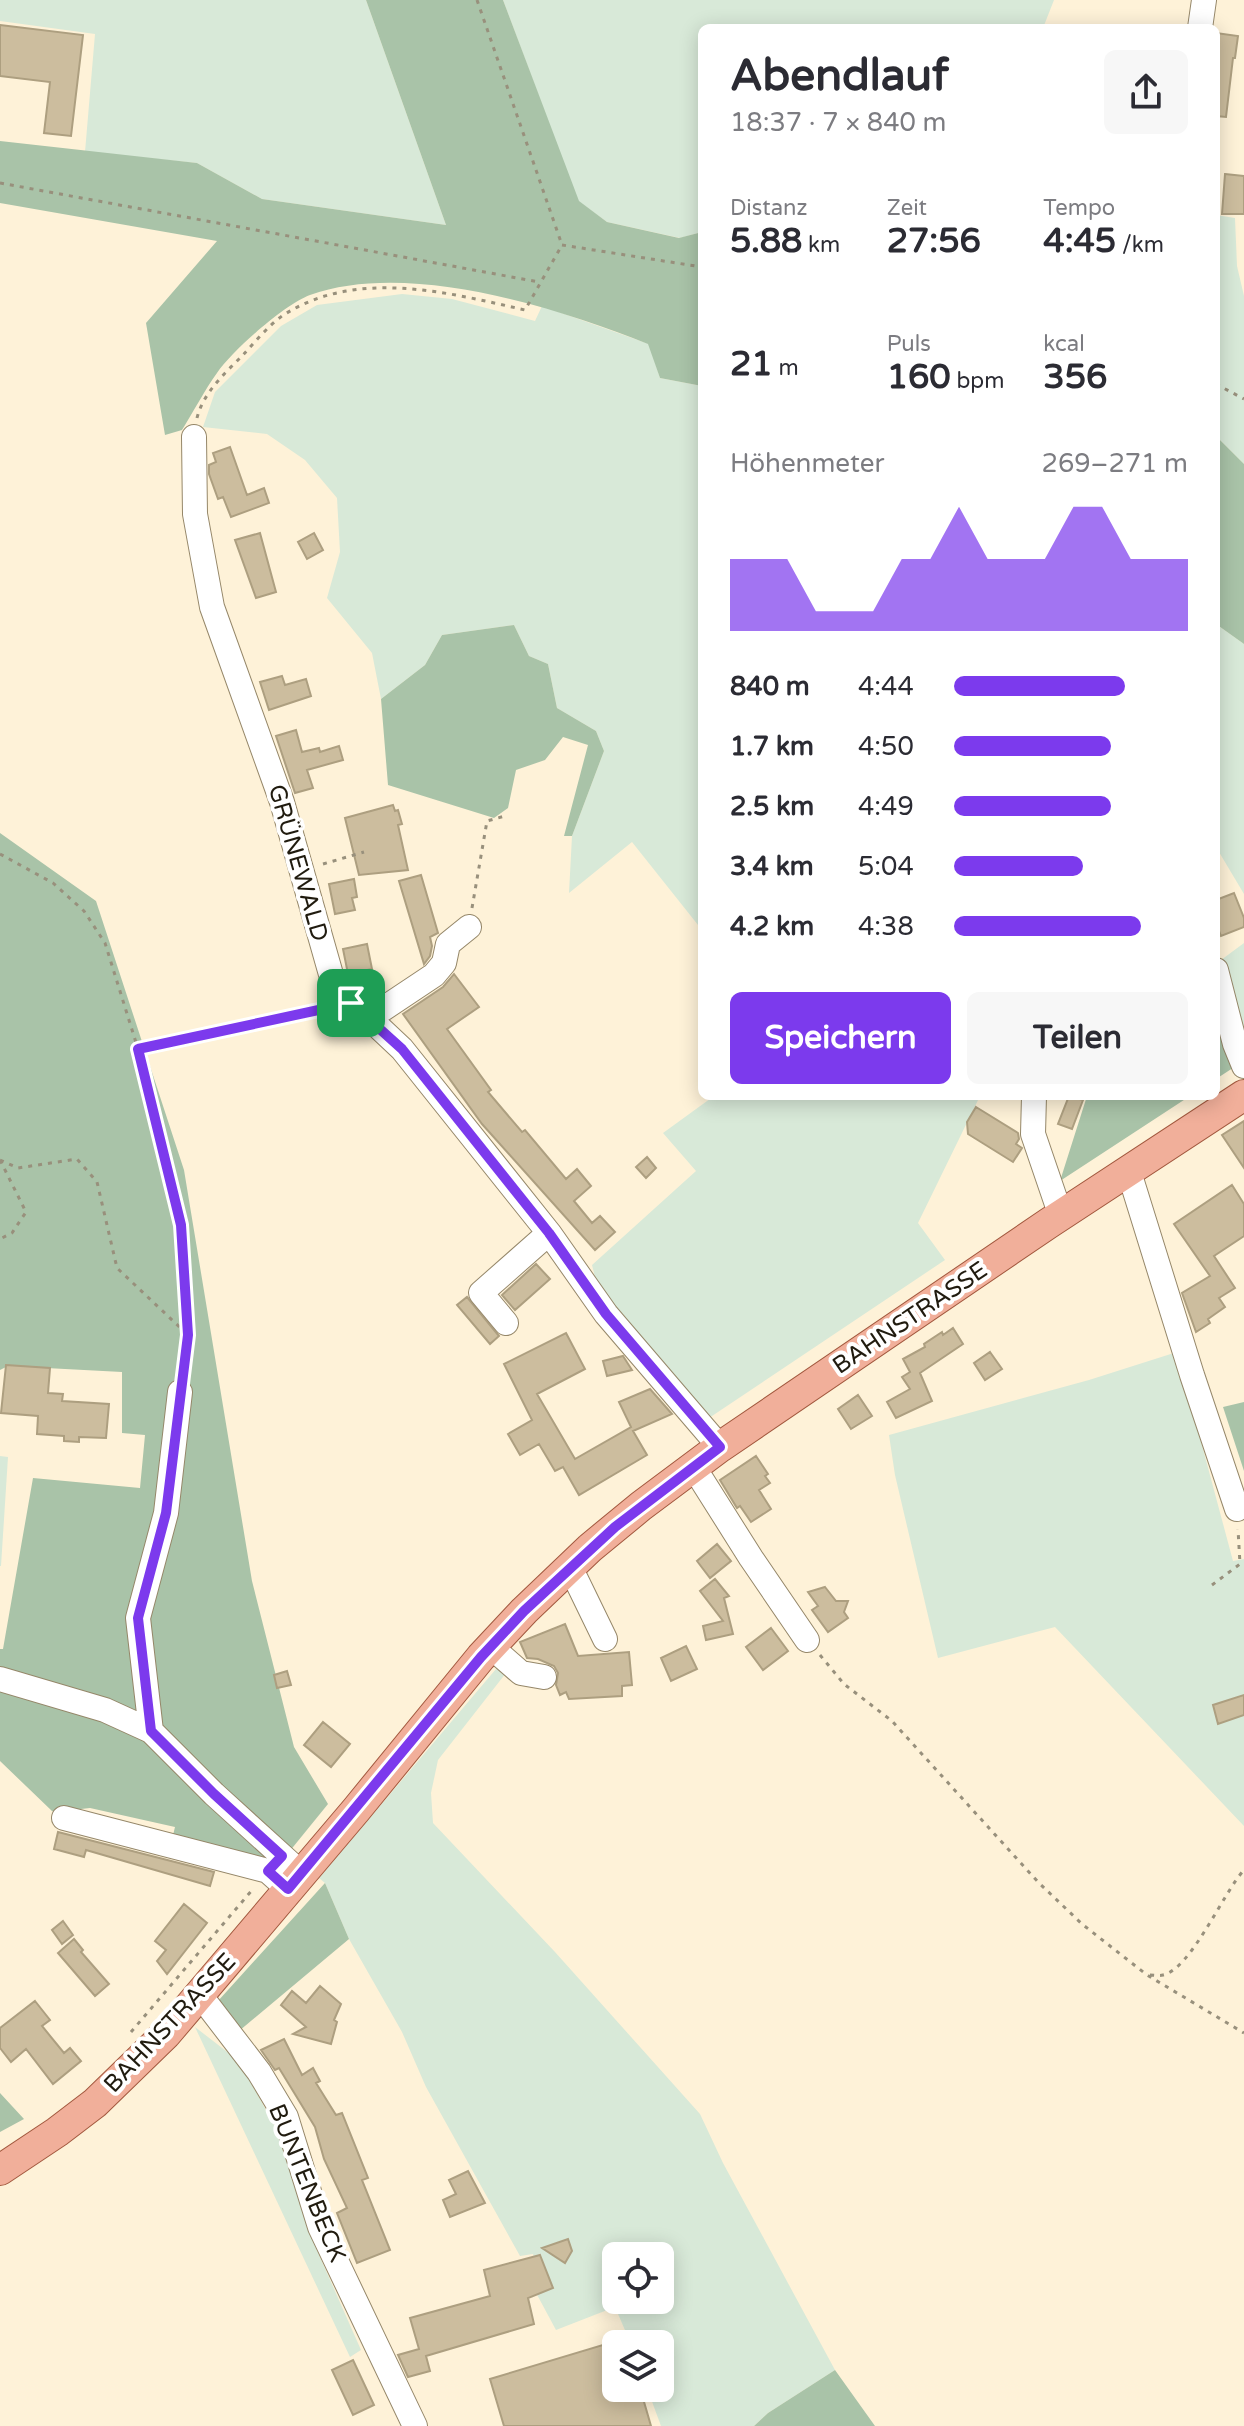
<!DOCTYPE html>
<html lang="de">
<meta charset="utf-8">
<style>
body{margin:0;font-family:"Varela Round",sans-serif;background:#f7f7f7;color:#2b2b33;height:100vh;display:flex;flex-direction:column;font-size:30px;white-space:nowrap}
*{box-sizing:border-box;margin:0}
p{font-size:26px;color:#7c7c81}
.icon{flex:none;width:44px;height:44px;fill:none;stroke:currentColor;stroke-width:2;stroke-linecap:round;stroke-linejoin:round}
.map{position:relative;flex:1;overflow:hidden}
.side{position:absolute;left:698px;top:24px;width:522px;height:1076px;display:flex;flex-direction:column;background:#fff;border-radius:12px;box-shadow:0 4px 20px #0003}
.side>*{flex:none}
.fabs{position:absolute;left:602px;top:2242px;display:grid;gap:16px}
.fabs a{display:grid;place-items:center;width:72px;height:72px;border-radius:12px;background:#fff;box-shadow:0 4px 20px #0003;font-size:40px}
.pin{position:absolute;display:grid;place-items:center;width:68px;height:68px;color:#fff;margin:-34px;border-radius:16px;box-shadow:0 4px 12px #0006}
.round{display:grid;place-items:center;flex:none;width:84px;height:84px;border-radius:12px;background:#f7f7f7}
.head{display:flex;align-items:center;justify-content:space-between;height:136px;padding:0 32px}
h1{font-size:44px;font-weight:700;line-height:60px}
.figures{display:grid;grid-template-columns:repeat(3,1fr);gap:12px;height:136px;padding:8px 32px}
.figures div{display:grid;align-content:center}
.figures b{font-size:34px;font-weight:700}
.figures small{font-size:22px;font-weight:400}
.figures p{font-size:22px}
.chart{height:224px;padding:16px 32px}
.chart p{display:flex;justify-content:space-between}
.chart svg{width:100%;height:144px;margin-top:8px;fill:#7c3aed;opacity:.7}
.action{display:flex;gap:16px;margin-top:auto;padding:16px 32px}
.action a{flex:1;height:92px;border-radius:12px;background:#7c3aed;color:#fff;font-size:32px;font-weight:700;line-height:92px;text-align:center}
.action a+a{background:#f7f7f7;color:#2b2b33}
ul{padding:0 32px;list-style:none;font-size:26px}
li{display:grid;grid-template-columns:128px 96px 1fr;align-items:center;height:60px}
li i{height:20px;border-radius:10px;background:#7c3aed}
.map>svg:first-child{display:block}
.green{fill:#d8e9d8;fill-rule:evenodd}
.forest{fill:#a9c3a8}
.building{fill:#ccbd9e;stroke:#ad9f80;stroke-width:2}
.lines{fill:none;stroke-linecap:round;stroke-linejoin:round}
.minor-casing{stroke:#958769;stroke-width:26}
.major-casing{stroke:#a2583e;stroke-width:32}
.path{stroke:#98907c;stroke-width:3;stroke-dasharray:4 6;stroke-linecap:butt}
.minor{stroke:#fff;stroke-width:24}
.major{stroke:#f1af9a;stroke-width:30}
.route-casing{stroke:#fff;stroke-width:16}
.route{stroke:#7c3aed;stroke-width:10}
.labels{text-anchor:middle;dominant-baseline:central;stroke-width:8;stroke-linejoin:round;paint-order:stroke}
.street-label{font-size:24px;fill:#201b0f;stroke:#fff}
</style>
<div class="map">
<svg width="1244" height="2426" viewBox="0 0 1244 2426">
<rect width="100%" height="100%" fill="#fef2d8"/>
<path class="green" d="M0,0H366L446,225L262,199L197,163L85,152L95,34L0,21Z
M503,0H1054L1043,28H702V232L680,238L607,222L578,201Z
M1216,215L1235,218L1237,266L1244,296V464L1216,436Z
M402,294L452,299L535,321L542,306L649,344L660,378L702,386V930L632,842L569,893L572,836L604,751L596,731L557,708L548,664L529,656L514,625L442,635L425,665L381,699L372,653L327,598L340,552L337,498L305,460L267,434L203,427L215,392L281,326L317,305Z
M1216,624L1244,644V894L1216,847Z
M1244,943V1049L1217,963Z
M714,1096H980L918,1223L945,1260L709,1418L622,1313L591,1284L595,1277L592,1265L696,1171L663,1133Z
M1177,1352L1233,1561L1244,1559V1826L1055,1627L938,1658L895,1475L889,1435L1089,1380Z
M0,1456L8,1457L1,1566H0Z
M496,1669L506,1673L438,1760L431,1793L433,1823L555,1952L700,2114L723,2163L835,2370L768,2413L754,2426H661L647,2388H660V2344H631L615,2307L556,2330L527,2276L539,2272L533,2254L520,2256L426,2087L402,2032L349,1939L325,1883L319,1878ZM616,2256H660V2300H616Z
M195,2027L239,2061L284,2143L316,2248L361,2350L350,2357Z"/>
<path class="forest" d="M366,0H503L579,201L607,222L679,238L702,232V386L660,378L648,344C556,307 407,260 310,295C285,304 232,351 217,373C204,391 194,411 182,430L165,435L146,323L217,241L0,203V141L197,163L262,199L446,225Z
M1216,436L1244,464V644L1216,624Z
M514,625L529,656L548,664L557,708L596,731L604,751L572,836H564L588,745L563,737L545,760L516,770L508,808L494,818L388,785L381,699L425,665L442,635Z
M0,833L96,901L184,1170L252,1581L294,1747L328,1804L289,1852L264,1865L172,1839L175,1827L90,1808L72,1810L69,1816L52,1811L0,1761V1649H3L33,1478L140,1488L145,1435L122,1433V1372L8,1366L0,1370Z
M1216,987L1239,1064L1216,1079Z
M1087,1096H1190L1060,1181Z
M1244,1402V1471L1223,1407Z
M325,1883L349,1939L239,2031L218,2001Z
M0,2093L24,2119L0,2132Z
M835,2370L875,2426H754L768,2413Z"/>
<path class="building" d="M0,25L83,35L71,136L44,133L50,82L0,76Z
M1216,33L1238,36L1235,58H1233L1226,117L1216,116Z
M1225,174L1244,176V214H1222Z
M230,447L247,495L264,488L269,503L231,517L223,497L218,499L209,474V465L216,462L213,453Z
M260,533L276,592L256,598L235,540Z
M314,533L323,550L307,559L298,542Z
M282,676L285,685L306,679L311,696L269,710L260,682Z
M296,730L302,752L319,748L320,752L339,746L343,760L307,770L313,788L295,793L276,736Z
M393,805L395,811L398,810L402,824L398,825L408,870L359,875L345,818Z
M421,875L438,933L430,937L432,946L430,956L424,964L399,881Z
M354,879L357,897L352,898L355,910L335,914L329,884Z
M1234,893L1244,918V927L1221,936L1216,923V900Z
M367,944L372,969L348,974L343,949Z
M454,974L479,1007L447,1029L491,1090L488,1092L522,1132L525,1130L566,1179L577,1169L591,1186L574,1201L592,1223L600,1216L615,1232L595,1250L482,1124L403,1014L443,987Z
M1069,1096L1083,1100L1072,1129L1058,1124Z
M976,1107L1018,1133L1019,1139L1016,1144L1022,1148L1013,1162L968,1134L967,1122Z
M1244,1121V1168L1222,1135Z
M647,1157L656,1168L646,1178L636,1167Z
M1232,1185L1244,1204V1236L1214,1256L1235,1288L1219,1298L1225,1307L1208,1319L1210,1323L1196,1332L1182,1293L1210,1276L1174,1224Z
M536,1264L550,1279L515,1310L502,1295Z
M467,1297L499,1336L490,1344L457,1305Z
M953,1328L963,1344L920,1373L932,1401L896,1418L887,1402L910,1389L902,1377L910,1372L903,1359L925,1347L924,1344L942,1332L943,1335Z
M566,1333L585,1369L537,1394L575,1459L631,1427L619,1402L650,1389L672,1414L633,1431L647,1455L579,1495L563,1467L555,1471L539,1444L520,1455L508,1434L532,1420L504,1364Z
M990,1352L1002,1369L985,1380L974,1363Z
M623,1356L632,1370L607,1376L603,1361Z
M6,1365L50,1368L48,1393L63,1394L62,1401L109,1404L106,1438L79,1437V1442L64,1441V1436L37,1434L38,1416L1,1413Z
M858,1395L872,1416L851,1429L838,1409Z
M756,1456L768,1474L765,1476L770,1483L759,1490L771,1509L751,1522L740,1506L737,1508L720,1480Z
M717,1544L731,1561L710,1578L697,1561Z
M715,1579L729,1596L724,1598L733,1634L706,1640L703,1626L723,1621L700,1591Z
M825,1587L836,1601H848L844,1612L848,1618L828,1632L812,1610L818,1606L808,1592Z
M565,1624L578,1656L629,1652L632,1685L622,1686V1696L569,1699L566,1692L560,1695L556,1685L558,1673L554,1666L538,1659L527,1658L520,1642Z
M771,1628L788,1651L763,1670L746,1647Z
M686,1646L697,1669L671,1681L661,1658Z
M287,1671L291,1685L277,1688L274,1675Z
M1244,1695V1715L1218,1724L1213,1705Z
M323,1722L350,1744L331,1767L304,1745Z
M58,1832L214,1872L210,1886L86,1850L84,1857L54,1849Z
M184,1904L207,1923L167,1974L157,1961L166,1950L155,1941Z
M63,1921L73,1935L62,1944L52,1930Z
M74,1939L83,1950L81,1952L109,1984L95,1996L58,1953Z
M320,1986L341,2004L334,2020L337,2022L331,2044L293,2034L306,2027L281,2005L292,1991L306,2003Z
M35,2001L50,2020L42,2026L64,2053L70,2048L81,2061L53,2084L26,2049L11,2062L0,2048V2028Z
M284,2039L302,2075L313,2068L320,2081L316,2083L336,2115L342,2113L368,2178L362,2180L390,2250L357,2263L337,2213L347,2208L324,2159L315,2127L279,2068L275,2070L261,2050Z
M468,2171L485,2203L450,2217L443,2200L456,2194L449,2180Z
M568,2239L572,2251L565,2263L542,2248Z
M540,2255L553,2288L528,2298L534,2324L426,2356L430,2371L408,2377L398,2355L419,2349L410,2318L490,2296L484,2270Z
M616,2341V2388H640L651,2426H504L490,2379Z
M353,2360L374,2405L353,2415L332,2370Z"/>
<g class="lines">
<defs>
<path id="minor" d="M1200,28L1204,0
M194,437L195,514L212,607L282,802L334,985L402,1049L549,1233L606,1314L720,1447
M1216,970L1235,1044L1244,1066
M368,1019L434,975L444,963L448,944L469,927
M1034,1096L1033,1134L1061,1216
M1129,1172L1192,1375L1237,1509
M506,1323L481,1293L549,1233
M693,1466L751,1558L807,1640
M570,1567L605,1639
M491,1647L521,1673L544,1677
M0,1679L105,1710L151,1731L214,1794L302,1874
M151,1731L138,1618L166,1513L180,1392
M64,1818L268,1871L288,1889
M200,1995L259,2072L286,2117L320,2227L415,2426"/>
<path id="major" d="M0,2170L57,2132L95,2103L166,2034L356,1810L481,1657L524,1611L590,1548L641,1506L720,1447L1049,1223L1244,1095"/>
</defs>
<use href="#minor" class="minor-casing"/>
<use href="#major" class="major-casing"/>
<path class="path" d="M477,0L562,245
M0,183L539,282
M562,245L702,267
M1216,384L1244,399
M197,418C203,393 225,373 243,355C255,342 268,326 282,316C355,268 446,292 525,310L562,245
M0,854L53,883L84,911L105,943L138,1049L181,1225L188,1335L183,1372
M323,864L364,852
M472,908L487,821L505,816
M138,1049L326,1008
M0,1160L18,1168L77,1159L97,1182L117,1268L188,1335
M0,1160L26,1212L12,1233L0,1239
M1212,1585L1240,1564L1238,1529
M820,1655L844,1684L892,1721L1038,1882L1082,1924L1147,1975L1244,2033
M1150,1975C1155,1975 1159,1976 1163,1975C1191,1969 1223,1893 1244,1870
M131,2032L253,1889"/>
<use href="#minor" class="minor"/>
<use href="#major" class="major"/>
</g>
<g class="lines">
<defs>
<path id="route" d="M351,1003L402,1049L549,1233L606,1314L720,1447L615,1527L524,1611L481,1657L288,1889L268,1871L282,1856L214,1794L151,1731L138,1618L166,1513L188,1335L181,1225L138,1049Z"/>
</defs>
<use href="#route" class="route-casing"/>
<use href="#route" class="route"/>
</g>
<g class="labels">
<g class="street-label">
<text transform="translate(298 863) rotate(74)">GRÜNEWALD</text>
<text transform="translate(910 1318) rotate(-34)">BAHNSTRASSE</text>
<text transform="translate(170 2023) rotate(-47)">BAHNSTRASSE</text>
<text transform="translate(307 2183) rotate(68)">BUNTENBECK</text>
</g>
</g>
</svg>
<div class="fabs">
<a><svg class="icon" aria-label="locate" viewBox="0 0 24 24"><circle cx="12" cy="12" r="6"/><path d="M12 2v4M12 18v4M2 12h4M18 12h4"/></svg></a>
<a><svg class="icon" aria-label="layers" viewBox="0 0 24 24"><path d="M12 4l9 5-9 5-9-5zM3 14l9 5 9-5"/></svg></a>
</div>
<div class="pin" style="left:351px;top:1003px;background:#1e9e55"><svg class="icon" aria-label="arrive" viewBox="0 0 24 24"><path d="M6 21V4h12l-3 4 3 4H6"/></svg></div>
<section class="side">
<div class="head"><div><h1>Abendlauf</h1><p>18:37 · 7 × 840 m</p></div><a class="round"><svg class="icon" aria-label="share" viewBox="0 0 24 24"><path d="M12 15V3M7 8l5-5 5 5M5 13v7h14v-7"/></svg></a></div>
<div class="figures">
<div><p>Distanz</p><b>5.88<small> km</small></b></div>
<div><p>Zeit</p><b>27:56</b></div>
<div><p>Tempo</p><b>4:45<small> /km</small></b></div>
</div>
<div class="figures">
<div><b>21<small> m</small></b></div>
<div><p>Puls</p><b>160<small> bpm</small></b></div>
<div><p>kcal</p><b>356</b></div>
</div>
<div class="chart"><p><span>Höhenmeter</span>269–271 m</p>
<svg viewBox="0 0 160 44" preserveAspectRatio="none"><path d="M0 44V22L10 22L20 22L30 38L40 38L50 38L60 22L70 22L80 6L90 22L100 22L110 22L120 6L130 6L140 22L150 22L160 22V44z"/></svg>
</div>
<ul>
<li><b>840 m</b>4:44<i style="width:73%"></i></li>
<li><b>1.7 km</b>4:50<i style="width:67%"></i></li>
<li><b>2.5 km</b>4:49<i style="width:67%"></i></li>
<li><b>3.4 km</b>5:04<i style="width:55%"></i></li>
<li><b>4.2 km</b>4:38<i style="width:80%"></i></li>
</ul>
<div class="action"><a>Speichern</a><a>Teilen</a></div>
</section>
</div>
